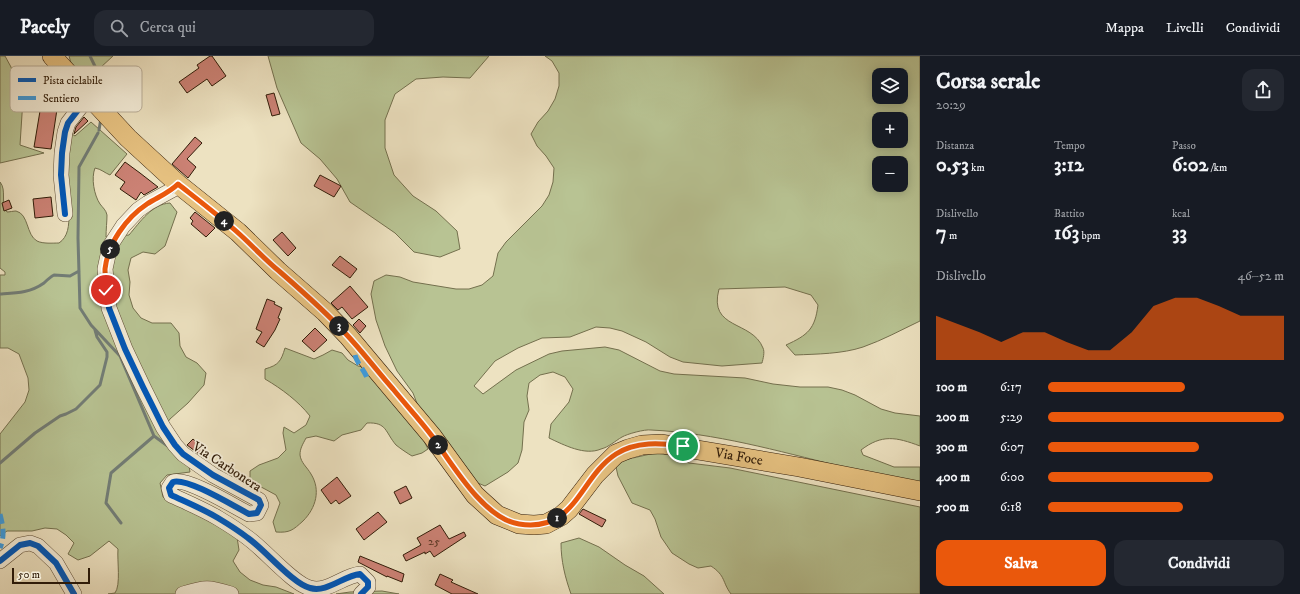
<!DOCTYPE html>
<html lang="it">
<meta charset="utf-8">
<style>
body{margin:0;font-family:"IM FELL DW Pica",serif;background:#242831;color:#f1f3f6;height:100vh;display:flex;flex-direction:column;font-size:15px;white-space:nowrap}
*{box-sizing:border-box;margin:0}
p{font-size:13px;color:#9ea1a6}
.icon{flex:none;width:22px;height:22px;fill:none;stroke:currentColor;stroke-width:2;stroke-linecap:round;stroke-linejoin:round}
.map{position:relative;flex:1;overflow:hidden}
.side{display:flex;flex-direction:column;background:#171b24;width:380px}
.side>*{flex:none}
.buttons{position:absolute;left:872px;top:12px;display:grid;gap:8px}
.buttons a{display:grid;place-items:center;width:36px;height:36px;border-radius:8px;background:#171b24;box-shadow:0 2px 10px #0003;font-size:20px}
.scale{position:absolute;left:12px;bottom:10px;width:78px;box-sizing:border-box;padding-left:4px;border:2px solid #311c08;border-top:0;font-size:11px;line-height:14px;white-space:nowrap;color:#311c08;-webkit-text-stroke:3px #f3ecd7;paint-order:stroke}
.pin{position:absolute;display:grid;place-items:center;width:34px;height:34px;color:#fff;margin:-17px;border:2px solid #fff;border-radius:50%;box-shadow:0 1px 4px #0007}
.km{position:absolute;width:20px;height:20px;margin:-10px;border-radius:50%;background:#222;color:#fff;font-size:11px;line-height:20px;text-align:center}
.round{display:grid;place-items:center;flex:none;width:42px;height:42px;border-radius:12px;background:#242831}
.overview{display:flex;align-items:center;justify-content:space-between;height:68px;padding:0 16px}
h1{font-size:22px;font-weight:700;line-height:30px}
.stats{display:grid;grid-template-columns:repeat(3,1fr);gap:6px;height:68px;padding:4px 16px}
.stats div{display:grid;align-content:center}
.stats b{font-size:20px;font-weight:700}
.stats small{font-size:11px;font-weight:400}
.stats p{font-size:11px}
.chart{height:112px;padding:8px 16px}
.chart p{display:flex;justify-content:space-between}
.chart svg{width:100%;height:72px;margin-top:4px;fill:#ea580c;opacity:.7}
.cta{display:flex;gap:8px;margin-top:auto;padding:8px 16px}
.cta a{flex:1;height:46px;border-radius:12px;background:#ea580c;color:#fff;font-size:16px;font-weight:700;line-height:46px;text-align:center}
.cta a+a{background:#242831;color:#f1f3f6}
ul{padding:0 16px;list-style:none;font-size:13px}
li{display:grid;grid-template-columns:64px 48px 1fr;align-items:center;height:30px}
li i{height:10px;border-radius:5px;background:#ea580c}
header{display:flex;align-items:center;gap:24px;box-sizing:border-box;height:56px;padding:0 20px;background:#171b24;border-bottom:1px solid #363941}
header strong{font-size:19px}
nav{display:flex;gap:22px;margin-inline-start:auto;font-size:14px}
.search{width:280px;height:36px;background:#242831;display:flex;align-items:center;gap:10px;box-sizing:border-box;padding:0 14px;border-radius:12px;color:#9ea1a6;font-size:15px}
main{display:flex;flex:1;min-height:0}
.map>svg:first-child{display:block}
.green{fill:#b8c393;stroke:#74704e;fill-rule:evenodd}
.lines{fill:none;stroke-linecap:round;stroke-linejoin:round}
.stream{stroke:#727c75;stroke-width:3}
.building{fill:#cb8174;stroke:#311c08}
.minor-casing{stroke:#604e36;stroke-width:16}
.major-casing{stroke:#311c08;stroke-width:20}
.minor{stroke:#f3ecd7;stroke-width:15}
.major{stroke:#e6c180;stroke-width:19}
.quiet{stroke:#3e9bdd;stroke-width:5;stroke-dasharray:10 5;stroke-linecap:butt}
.cycleway-casing{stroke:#f3ecd7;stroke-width:8}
.cycleway{stroke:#0057b8;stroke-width:6}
.route-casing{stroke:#fff;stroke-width:8}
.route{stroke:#ea580c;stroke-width:5}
.labels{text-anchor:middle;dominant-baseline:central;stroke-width:3.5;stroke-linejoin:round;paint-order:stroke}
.number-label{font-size:12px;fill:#583523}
.street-label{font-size:14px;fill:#311c08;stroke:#f3ecd7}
.key{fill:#f3ecd7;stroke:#b9ae99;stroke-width:1}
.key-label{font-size:11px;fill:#311c08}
</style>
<header>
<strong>Pacely</strong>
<div class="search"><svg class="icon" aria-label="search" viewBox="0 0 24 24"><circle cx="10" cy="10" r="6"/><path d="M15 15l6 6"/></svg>Cerca qui</div>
<nav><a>Mappa</a><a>Livelli</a><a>Condividi</a></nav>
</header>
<main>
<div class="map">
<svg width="920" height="538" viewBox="0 0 920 538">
<rect width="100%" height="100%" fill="#ede2c1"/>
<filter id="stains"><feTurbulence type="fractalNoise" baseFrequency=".005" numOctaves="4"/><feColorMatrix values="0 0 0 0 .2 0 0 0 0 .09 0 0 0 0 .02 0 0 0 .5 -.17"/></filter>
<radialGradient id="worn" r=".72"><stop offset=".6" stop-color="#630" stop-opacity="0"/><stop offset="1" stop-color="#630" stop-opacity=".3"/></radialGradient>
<path class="green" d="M0,0H5L11,11L23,43L20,89L44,97L0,107Z
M69,0H113L87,24L71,7Z
M268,0H489L470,22L443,21L416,23L395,38L385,64V92L394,119L413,140L436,155L457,175L460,193L440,201L414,196L395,177L350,146L337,123L320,103L301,87L277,32Z
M545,0H920V265C901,274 883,284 863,291C842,298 817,298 795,299L786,289C808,279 815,273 818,249L811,239L785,231L719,233C708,274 752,264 763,292C765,296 763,303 762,307L722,310L683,306L670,301L646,286L622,275L610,272L596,271L570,281L542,282L518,292L495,305L474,330L483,338L516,314L549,298L562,295L605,291L619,294L660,315L674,318L745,322L773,328L800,331H828L842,334L855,339L881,353L895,357L920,360V390C896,381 882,378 861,394L863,399L894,411H920V426C893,421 866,417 839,410C778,395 715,377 651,374C645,373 627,378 622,381C615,385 609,391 601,393C585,400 564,389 549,382L551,368L569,346L573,333L565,321L553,316L540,319L529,327L527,340L529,354L524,366L522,394L518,407L508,416L485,430L473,425L450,392L444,381L418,350L413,337L397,315L385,290L376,264L371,238L374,225L386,219L400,221L413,226L456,233H469L482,229L493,220L498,197L506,186L542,150L549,139L553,126L554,112L546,100L537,90L531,78L538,66L548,55L555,43L559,30V17L552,5ZM879,19H901V41H879ZM879,63H901V85H879ZM879,107H901V129H879Z
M91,66L127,98L110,119C105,117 101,113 95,112C91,122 94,139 100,148C103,152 106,154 107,159C107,165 106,174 106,181L129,179C140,166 152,148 170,147L177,156L165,190L155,198L143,196L131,202L128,214L130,226L129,239L133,252L141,262L152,267H171L179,277L180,290L186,301L197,307L206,317L204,329L188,347L170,363L160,377L189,410L190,416L167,419L160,427L163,441L198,459L237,481L239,494L233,505L240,516L250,524L263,529L276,531L294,538H108L115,537C121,529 117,505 118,493L109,485L90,500L78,504L68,498L74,487L66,479L57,473L45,472L32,475H7L0,480V378L25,346L29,334L28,322L19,298L8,292H0V219H5V216L0,212V126C7,134 0,148 7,156C9,156 14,155 16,155C29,158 26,179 37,185C43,188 53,187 59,187C77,175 65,141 64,122C64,108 69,92 72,78L75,80Z
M285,292L314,303L323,299L332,294L342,297L348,304L358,310L368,312L419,375L428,393L422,397L412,400C407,397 401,393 396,389C385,376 387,366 367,367L361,374L342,379L334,385L316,380L306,382C303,388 300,392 300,399C301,407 307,411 311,418C321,434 316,452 303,465C293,474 290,477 276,476L273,466L280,447L276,439L250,425V415L259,409L278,402L286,394L283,377L284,371L294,377L306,369L310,360C298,345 282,333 265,323V313C279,309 281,305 285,292Z
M655,397L673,399L689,407L730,412L920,451V538H731C722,526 726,520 711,510L698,512L689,508L672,497L661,481L655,463L650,454L632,447L618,420L616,411L624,404Z
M579,482L599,491L625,509L644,520L664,538H571C565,521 561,505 561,487Z
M382,535L399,538H336L350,536Z"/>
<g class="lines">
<path class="stream" d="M90,0L105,31L104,38
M99,74L101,62
M98,77L79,111L78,182L80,252L91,269L120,300L154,380L169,391
M0,238C16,237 30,237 44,227C47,224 50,221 54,219L70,220L79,215
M0,407L35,377L60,360L66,358L76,353L100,329L107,301V296L97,281L95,274
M121,467L106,447L111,417L154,380"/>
</g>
<path class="building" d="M210,0H212L226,20L212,30L207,23L187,37L179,26L199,12L197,9Z
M43,37L59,40L51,93L34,91Z
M274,37L280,58L272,60L266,39Z
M84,61L88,65L74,78L76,71Z
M195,81L202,87L187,103L196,111L188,122L172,108Z
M125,106L140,117L158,131L144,139L141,136L136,144L120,133L125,126L115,119Z
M320,119L341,130L334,141L314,130Z
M51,141L53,160L35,162L33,143Z
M9,144L12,152L4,155L2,147Z
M195,156L215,172L206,181L191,168L193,165L190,162Z
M282,176L296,192L288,200L273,184Z
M340,200L357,213L350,222L332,209Z
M350,230L368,251L352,263L342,251L338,254L331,247Z
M267,243L275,246L274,248L282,252L278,262L280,263L275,274L264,291L256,286L262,276L256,273Z
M359,263L366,270L360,277L353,269Z
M315,272L327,284L314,296L302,285Z
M193,383L204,393L199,398L187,389Z
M337,421L351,440L339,448L336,444L331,448L321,434Z
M406,430L412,442L400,448L394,436Z
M583,453L606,464L602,471L579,458Z
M378,456L387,466L364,484L356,473Z
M440,469L449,483L464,476L466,480L434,501L430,495L425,498V496L406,505L403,499L421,489L417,482Z
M360,500L404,518L402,526L387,520V521L358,506Z
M440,518L453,524L451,526L478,538H452L435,529Z"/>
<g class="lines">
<defs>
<path id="minor" d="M178,128L172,134L148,147L138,154L123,170L110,190L105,213L109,252L125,293L143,331L163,371L175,389L183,398L213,419L259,444L261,449L257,457L249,458C235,451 187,421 173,426L169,432L171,439C186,446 203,453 218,462C228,468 239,475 248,482C265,494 293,528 310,532C327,537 343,520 360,518L368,526V531L361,538
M65,158L61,119L62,97L65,76L68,67L89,40
M0,505L20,489L30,487L38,490L56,507L74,538
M183,538C205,531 209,531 231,538"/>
<g id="major">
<path id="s1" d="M52,0L128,82L178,128L238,176L278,215L325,256L348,280L432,380L475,439L497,459L519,468L534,469L546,468L561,460L569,453L595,419L616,398L628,393L642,389L662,388L799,411L920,435"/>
</g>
</defs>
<use href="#minor" class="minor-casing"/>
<use href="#major" class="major-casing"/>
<use href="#minor" class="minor"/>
<use href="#major" class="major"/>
<path class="quiet" d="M355,299C357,308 364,313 367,322
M0,458C3,470 5,480 0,492"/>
<defs>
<path id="cycleway" d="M178,128L172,134L148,147L138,154L123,170L110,190L105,213L109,252L125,293L143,331L163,371L175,389L183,398L213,419L259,444L261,449L257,457L249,458C235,451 187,421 173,426L169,432L171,439C186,446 203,453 218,462C228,468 239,475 248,482C265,494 293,528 310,532C327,537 343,520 360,518L368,526V531L361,538
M65,158L61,119L62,97L65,76L68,67L89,40
M0,505L20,489L30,487L38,490L56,507L74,538"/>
</defs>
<use href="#cycleway" class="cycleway-casing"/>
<use href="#cycleway" class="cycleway"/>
</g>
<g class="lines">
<defs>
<path id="route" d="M106,234C106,227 105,220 105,213C108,187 126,162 147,148C158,141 169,137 178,128C197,143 218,159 236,175C251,188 264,203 279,215C302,235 325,255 346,278C363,296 377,315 393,333C406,349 420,364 432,380C452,408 484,463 519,468C576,477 579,422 616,398C636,385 661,387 683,390"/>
</defs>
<use href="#route" class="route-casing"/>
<use href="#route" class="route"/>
</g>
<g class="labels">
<g class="number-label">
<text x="434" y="485">25</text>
</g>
<g class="street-label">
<text stroke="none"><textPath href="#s1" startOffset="918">Via Foce</textPath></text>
<text transform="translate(227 411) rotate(33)">Via Carbonera</text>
</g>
</g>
<rect x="10" y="10" width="132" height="46" rx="6" class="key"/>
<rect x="18" y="22" width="18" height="4" fill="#0057b8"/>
<rect x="18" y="40" width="18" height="4" fill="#3e9bdd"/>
<g class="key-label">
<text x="43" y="28">Pista ciclabile</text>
<text x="43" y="46">Sentiero</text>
</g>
<rect width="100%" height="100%" filter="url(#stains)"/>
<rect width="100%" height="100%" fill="url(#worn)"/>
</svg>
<div class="buttons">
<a><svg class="icon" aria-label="layers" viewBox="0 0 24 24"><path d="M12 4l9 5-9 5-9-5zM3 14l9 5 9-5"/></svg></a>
<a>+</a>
<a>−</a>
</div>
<div class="scale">50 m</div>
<div class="pin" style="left:683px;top:390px;background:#1e9e55"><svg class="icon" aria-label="arrive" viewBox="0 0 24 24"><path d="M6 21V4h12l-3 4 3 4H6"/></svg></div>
<div class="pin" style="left:106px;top:234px;background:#d93025"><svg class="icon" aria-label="check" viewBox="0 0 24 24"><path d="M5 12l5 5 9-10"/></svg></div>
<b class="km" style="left:557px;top:462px">1</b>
<b class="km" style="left:438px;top:389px">2</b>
<b class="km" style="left:339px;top:270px">3</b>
<b class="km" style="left:224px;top:165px">4</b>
<b class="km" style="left:110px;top:193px">5</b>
</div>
<section class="side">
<div class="overview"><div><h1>Corsa serale</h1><p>20:29</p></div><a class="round"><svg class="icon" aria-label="share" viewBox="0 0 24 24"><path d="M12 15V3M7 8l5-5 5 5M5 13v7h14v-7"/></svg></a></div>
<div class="stats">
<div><p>Distanza</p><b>0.53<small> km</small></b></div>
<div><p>Tempo</p><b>3:12</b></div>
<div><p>Passo</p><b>6:02<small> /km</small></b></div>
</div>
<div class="stats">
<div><p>Dislivello</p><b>7<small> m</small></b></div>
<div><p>Battito</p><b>163<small> bpm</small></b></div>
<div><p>kcal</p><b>33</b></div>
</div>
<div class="chart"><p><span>Dislivello</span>46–52 m</p>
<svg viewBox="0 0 160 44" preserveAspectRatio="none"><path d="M0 44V17L10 22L20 27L30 33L40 27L50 27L60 33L70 38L80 38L90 27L100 11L110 6L120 6L130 11L140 17L150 17L160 17V44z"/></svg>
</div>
<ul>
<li><b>100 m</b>6:17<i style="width:58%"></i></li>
<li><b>200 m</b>5:29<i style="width:100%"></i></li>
<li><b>300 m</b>6:07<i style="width:64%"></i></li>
<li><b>400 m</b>6:00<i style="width:70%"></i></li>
<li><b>500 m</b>6:18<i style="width:57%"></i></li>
</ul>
<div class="cta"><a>Salva</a><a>Condividi</a></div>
</section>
</main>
